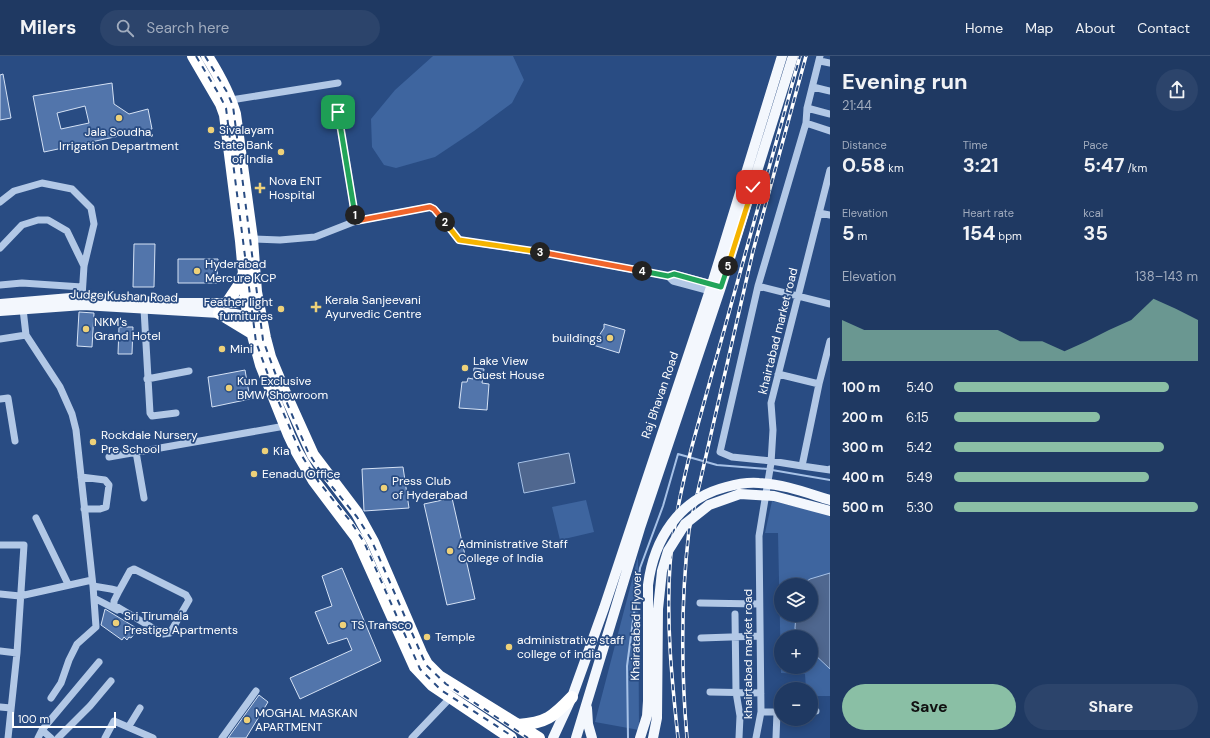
<!DOCTYPE html>
<meta charset="utf-8">
<style>
body{margin:0;font-family:"DM Sans",sans-serif;background:#2c446b;color:#f1f3f6;height:100vh;display:flex;flex-direction:column;font-size:15px;white-space:nowrap}
*{box-sizing:border-box;margin:0}
p{font-size:13px;color:#a1acbe}
.icon{flex:none;width:22px;height:22px;fill:none;stroke:currentColor;stroke-width:2;stroke-linecap:round;stroke-linejoin:round}
.map{position:relative;flex:1;overflow:hidden}
.sheet{display:flex;flex-direction:column;background:#1f3962;width:380px}
.sheet>*{flex:none}
.fabs{position:absolute;left:774px;top:522px;display:grid;gap:8px}
.fabs a{display:grid;place-items:center;width:44px;height:44px;border-radius:50%;background:#1f3962;box-shadow:0 2px 10px #0003,0 0 0 1px #3c5377;font-size:20px}
.scale{position:absolute;left:12px;bottom:10px;width:104px;box-sizing:border-box;padding-left:4px;border:2px solid #fff;border-top:0;font-size:11px;line-height:14px;white-space:nowrap;color:#fff;-webkit-text-stroke:3px #294c83;paint-order:stroke}
.pin{position:absolute;display:grid;place-items:center;width:34px;height:34px;color:#fff;margin:-17px;border-radius:8px;box-shadow:0 2px 6px #0006}
.km{position:absolute;width:20px;height:20px;margin:-10px;border-radius:50%;background:#222;color:#fff;font-size:11px;line-height:20px;text-align:center}
.round{display:grid;place-items:center;flex:none;width:42px;height:42px;border-radius:21px;background:#2c446b}
.summary{display:flex;align-items:center;justify-content:space-between;height:68px;padding:0 12px}
h1{font-size:22px;font-weight:700;line-height:30px}
.stats{display:grid;grid-template-columns:repeat(3,1fr);gap:6px;height:68px;padding:4px 12px}
.stats div{display:grid;align-content:center}
.stats b{font-size:20px;font-weight:700}
.stats small{font-size:11px;font-weight:400}
.stats p{font-size:11px}
.chart{height:112px;padding:8px 12px}
.chart p{display:flex;justify-content:space-between}
.chart svg{width:100%;height:72px;margin-top:4px;fill:#8abfa5;opacity:.7}
.primary-button{display:flex;gap:8px;margin-top:auto;padding:8px 12px}
.primary-button a{flex:1;height:46px;border-radius:24px;background:#8abfa5;color:#111;font-size:16px;font-weight:700;line-height:46px;text-align:center}
.primary-button a+a{background:#2c446b;color:#f1f3f6}
ul{padding:0 12px;list-style:none;font-size:13px}
li{display:grid;grid-template-columns:64px 48px 1fr;align-items:center;height:30px}
li i{height:10px;border-radius:5px;background:#8abfa5}
header{display:flex;align-items:center;gap:24px;box-sizing:border-box;height:56px;padding:0 20px;background:#1f3962;border-bottom:1px solid #3c5377}
header strong{font-size:19px}
nav{display:flex;gap:22px;margin-inline-start:auto;font-size:14px}
.search{width:280px;height:36px;background:#2c446b;display:flex;align-items:center;gap:10px;box-sizing:border-box;padding:0 14px;border-radius:22px;color:#a1acbe;font-size:15px}
main{display:flex;flex:1;min-height:0}
.map>svg:first-child{display:block}
.green{fill:#3e659f;fill-rule:evenodd}
.water{fill:#4f678f;stroke:#a7c2e7}
.lines{fill:none;stroke-linecap:round;stroke-linejoin:round}
.stream{stroke:#a7c2e7;stroke-width:2}
.building{fill:#5275ab;stroke:#d5e2f5;fill-rule:evenodd}
.minor{stroke:#b2c8e6;stroke-width:7}
.major{stroke:#f3f7fd;stroke-width:10}
.highway{stroke:#fff;stroke-width:12}
.rail-casing{stroke:#fff;stroke-width:3.5}
.rail{stroke:#294c83;stroke-width:2;stroke-dasharray:6;stroke-linecap:butt}
.major-bridge{stroke:#f3f7fd;stroke-width:10}
.split-1-casing{stroke:#fff;stroke-width:8}
.split-2-casing{stroke:#fff;stroke-width:8}
.split-3-casing{stroke:#fff;stroke-width:8}
.split-4-casing{stroke:#fff;stroke-width:8}
.split-5-casing{stroke:#fff;stroke-width:8}
.split-6-casing{stroke:#fff;stroke-width:8}
.split-1{stroke:#22a559;stroke-width:5}
.split-2{stroke:#f0652b;stroke-width:5}
.split-3{stroke:#f5b400;stroke-width:5}
.split-4{stroke:#f0652b;stroke-width:5}
.split-5{stroke:#22a559;stroke-width:5}
.split-6{stroke:#f5b400;stroke-width:5}
.poi-dot{fill:#eed179;stroke:#294c83;stroke-width:1.5}
.labels{text-anchor:middle;dominant-baseline:central;stroke-width:3.5;stroke-linejoin:round;paint-order:stroke}
.poi-label{font-size:12px;fill:#fff;stroke:#294c83;text-anchor:start}
.street-label{font-size:12px;fill:#fff;stroke:#294c83}
</style>
<header>
<strong>Milers</strong>
<div class="search"><svg class="icon" aria-label="search" viewBox="0 0 24 24"><circle cx="10" cy="10" r="6"/><path d="M15 15l6 6"/></svg>Search here</div>
<nav><a>Home</a><a>Map</a><a>About</a><a>Contact</a></nav>
</header>
<main>
<div class="map">
<svg width="830" height="682" viewBox="0 0 830 682">
<rect width="100%" height="100%" fill="#294c83"/>
<path class="green" d="M433,0H513L524,24L512,47L474,75L435,101L396,112L384,109L372,91L371,63L395,34Z
M586,444L594,476L560,484L552,451Z
M772,445L830,459V640H811V633H806L805,618L781,617L778,477H765ZM781,529H811V559H781ZM781,581H811V611H781Z
M638,501L639,674L595,666Z"/>
<path class="water" d="M569,397L575,427L524,437L518,407Z
M830,517V613L811,595V581H797L795,572L796,559H811V529H801L810,523Z"/>
<g class="lines">
<path class="stream" d="M772,414L830,424
M628,682L627,610L640,512L663,450L678,398L717,409L768,413"/>
</g>
<path class="building" d="M3,18L11,62L0,64V19Z
M112,27L114,48L129,58L148,53L152,73L44,96L33,40ZM85,50L89,67L61,73L57,57Z
M134,188H155L154,231H133Z
M178,203H218L217,227H178Z
M79,256L94,257L92,291L77,290Z
M604,268L625,274L619,297L593,289L604,272Z
M119,271H133L132,298H118Z
M474,312L484,313L482,327L489,328L487,354L459,352L462,326H467L468,322L473,323Z
M245,314L250,343L212,351L208,321Z
M403,411L409,452L364,455L362,413Z
M452,442L475,543L447,549L424,448Z
M342,512L381,605L300,643L290,622L352,594L347,582L328,588L315,556L332,550L322,520Z
M105,553L138,573L131,582L129,581L127,584L124,581L122,584L101,569Z
M259,639L268,646L246,682H228Z"/>
<g class="lines">
<path class="minor" d="M820,0L807,52L806,67L758,230L720,396L732,401L771,405L802,410L819,328L830,285
M820,5L830,7
M813,31L830,35
M231,44L338,27
M807,52L830,58
M338,56L356,165
M806,67L830,75
M0,146L14,135L42,127L72,133L91,152L94,168L84,210L82,241
M819,157L830,159
M252,183L280,184L315,181L356,165L430,151L434,153L459,184L551,198L668,220L674,218L715,229
M0,192L22,169L38,164H48L67,175L84,210
M668,220L673,225L714,236
M0,229L22,227L82,231
M758,230L830,248
M23,253L26,279L60,331L72,358L76,374L93,530L96,571L77,588L69,604L61,627L51,642
M144,253L150,357L152,360L176,357
M0,283L26,279
M778,318L819,328
M147,323L189,315
M0,343L8,342L15,385
M136,396L144,442
M109,401L285,370
M802,410L830,414V413
M81,421L105,424L109,429L106,451L100,453H84
M36,462L68,528
M0,489H24L17,597L8,682
M93,530L111,533L119,535L130,515L134,513L186,539L189,544L170,577L163,578L114,549V545L119,535
M0,538L20,540L92,524
M94,542L117,554
M700,547L759,548
M735,558L736,636L740,660L739,682
M701,582L760,580
M0,595L17,597
M710,636L761,637
M0,651L11,652
M811,655H816
M761,656H781
M129,670L140,652
M42,674L51,682
M38,682L42,674L99,606
M58,682L90,650L111,625
M105,682L114,665L153,682
M222,682L256,635
M412,682L451,641
M756,682L761,656L759,480L771,407L773,374L771,347L830,114
M776,682L777,656"/>
<path class="major" d="M0,248L82,241L173,247H236L246,242
M0,255L83,249L236,258L248,261
M587,652L588,668L592,682
M553,682L572,641L604,552L711,231L782,0
M576,682L640,472L721,231L793,0"/>
<path class="highway" d="M193,0L221,48L225,59L241,185L248,261L261,309L289,379L297,396L314,425L357,482L415,611L432,629L511,682
M207,0C219,19 229,37 235,58L252,183L256,236L265,282L270,301L285,337L313,399L357,457L373,486L421,597L427,608L439,620L539,682
M227,247L239,229L244,217
M219,257L252,277
M518,669C546,667 553,661 572,641"/>
<defs>
<path id="rail" d="M196,0L220,40L226,52L256,286L274,335L302,400L318,425L351,466L364,486L420,613L441,634L515,682
M205,0L227,36L233,50L263,284L281,333L308,396L324,421L357,461L371,483L426,609L446,628L528,682
M678,682C672,625 666,567 670,509C673,468 682,429 692,390L800,0
M687,682C681,613 681,543 689,474L753,195L806,0"/>
</defs>
<use href="#rail" class="rail-casing"/>
<use href="#rail" class="rail"/>
<path class="major-bridge" d="M640,682L647,660L648,645V529C654,483 679,443 726,431C737,428 748,426 759,427C784,428 807,437 830,444
M653,682L657,662L658,553L662,515L668,495L685,468L709,449L740,438L774,440L830,455"/>
</g>
<g class="lines">
<defs>
<path id="split-1" d="M338,56L355,159"/>
<path id="split-2" d="M355,159L356,165L430,151L434,153L445,166"/>
<path id="split-3" d="M445,166L459,184L540,196"/>
<path id="split-4" d="M540,196L642,215"/>
<path id="split-5" d="M642,215L668,220L674,218L721,231L728,210"/>
<path id="split-6" d="M728,210L753,131"/>
</defs>
<use href="#split-1" class="split-1-casing"/>
<use href="#split-2" class="split-2-casing"/>
<use href="#split-3" class="split-3-casing"/>
<use href="#split-4" class="split-4-casing"/>
<use href="#split-5" class="split-5-casing"/>
<use href="#split-6" class="split-6-casing"/>
<use href="#split-1" class="split-1"/>
<use href="#split-2" class="split-2"/>
<use href="#split-3" class="split-3"/>
<use href="#split-4" class="split-4"/>
<use href="#split-5" class="split-5"/>
<use href="#split-6" class="split-6"/>
</g>
<g class="poi-dot">
<circle cx="119" cy="62" r="4"/>
<circle cx="211" cy="74" r="4"/>
<circle cx="281" cy="96" r="4"/>
<path d="M258 126h4v4h4v4h-4v4h-4v-4h-4v-4h4z"/>
<circle cx="197" cy="215" r="4"/>
<path d="M314 245h4v4h4v4h-4v4h-4v-4h-4v-4h4z"/>
<circle cx="281" cy="253" r="4"/>
<circle cx="86" cy="273" r="4"/>
<circle cx="610" cy="282" r="4"/>
<circle cx="222" cy="293" r="4"/>
<circle cx="465" cy="312" r="4"/>
<circle cx="229" cy="332" r="4"/>
<circle cx="93" cy="386" r="4"/>
<circle cx="265" cy="395" r="4"/>
<circle cx="254" cy="418" r="4"/>
<circle cx="384" cy="432" r="4"/>
<circle cx="450" cy="495" r="4"/>
<circle cx="116" cy="567" r="4"/>
<circle cx="343" cy="569" r="4"/>
<circle cx="427" cy="581" r="4"/>
<circle cx="509" cy="591" r="4"/>
<circle cx="247" cy="664" r="4"/>
</g>
<g class="labels">
<g class="poi-label">
<text x="219" y="74">Sivalayam</text>
<text x="119" y="76" text-anchor="middle">Jala Soudha,<tspan x="119" dy="14">Irrigation Department</tspan></text>
<text x="273" y="89" text-anchor="end">State Bank<tspan x="273" dy="14">of India</tspan></text>
<text x="269" y="125">Nova ENT<tspan x="269" dy="14">Hospital</tspan></text>
<text x="205" y="208">Hyderabad<tspan x="205" dy="14">Mercure KCP</tspan></text>
<text x="325" y="244">Kerala Sanjeevani<tspan x="325" dy="14">Ayurvedic Centre</tspan></text>
<text x="273" y="246" text-anchor="end">Feather light<tspan x="273" dy="14">furnitures</tspan></text>
<text x="94" y="266">NKM's<tspan x="94" dy="14">Grand Hotel</tspan></text>
<text x="602" y="282" text-anchor="end">buildings</text>
<text x="230" y="293">Mini</text>
<text x="473" y="305">Lake View<tspan x="473" dy="14">Guest House</tspan></text>
<text x="237" y="325">Kun Exclusive<tspan x="237" dy="14">BMW Showroom</tspan></text>
<text x="101" y="379">Rockdale Nursery<tspan x="101" dy="14">Pre School</tspan></text>
<text x="273" y="395">Kia</text>
<text x="262" y="418">Eenadu Office</text>
<text x="392" y="425">Press Club<tspan x="392" dy="14">of Hyderabad</tspan></text>
<text x="458" y="488">Administrative Staff<tspan x="458" dy="14">College of India</tspan></text>
<text x="124" y="560">Sri Tirumala<tspan x="124" dy="14">Prestige Apartments</tspan></text>
<text x="351" y="569">TS Transco</text>
<text x="435" y="581">Temple</text>
<text x="517" y="584">administrative staff<tspan x="517" dy="14">college of india</tspan></text>
<text x="255" y="657">MOGHAL MASKAN<tspan x="255" dy="14">APARTMENT</tspan></text>
</g>
<g class="street-label">
<text transform="translate(124 240) rotate(2)">Judge Kushan Road</text>
<text transform="translate(778 275) rotate(-76)">khairtabad market road</text>
<text transform="translate(660 339) rotate(-71)">Raj Bhavan Road</text>
<text transform="translate(636 570) rotate(-89)">Khairatabad Flyover</text>
<text transform="translate(748 598) rotate(-90)">khairtabad market road</text>
</g>
</g>
</svg>
<div class="fabs">
<a><svg class="icon" aria-label="layers" viewBox="0 0 24 24"><path d="M12 4l9 5-9 5-9-5zM3 14l9 5 9-5"/></svg></a>
<a>+</a>
<a>−</a>
</div>
<div class="scale">100 m</div>
<div class="pin" style="left:338px;top:56px;background:#1e9e55"><svg class="icon" aria-label="arrive" viewBox="0 0 24 24"><path d="M6 21V4h12l-3 4 3 4H6"/></svg></div>
<div class="pin" style="left:753px;top:131px;background:#d93025"><svg class="icon" aria-label="check" viewBox="0 0 24 24"><path d="M5 12l5 5 9-10"/></svg></div>
<b class="km" style="left:355px;top:159px">1</b>
<b class="km" style="left:445px;top:166px">2</b>
<b class="km" style="left:540px;top:196px">3</b>
<b class="km" style="left:642px;top:215px">4</b>
<b class="km" style="left:728px;top:210px">5</b>
</div>
<section class="sheet">
<div class="summary"><div><h1>Evening run</h1><p>21:44</p></div><a class="round"><svg class="icon" aria-label="share" viewBox="0 0 24 24"><path d="M12 15V3M7 8l5-5 5 5M5 13v7h14v-7"/></svg></a></div>
<div class="stats">
<div><p>Distance</p><b>0.58<small> km</small></b></div>
<div><p>Time</p><b>3:21</b></div>
<div><p>Pace</p><b>5:47<small> /km</small></b></div>
</div>
<div class="stats">
<div><p>Elevation</p><b>5<small> m</small></b></div>
<div><p>Heart rate</p><b>154<small> bpm</small></b></div>
<div><p>kcal</p><b>35</b></div>
</div>
<div class="chart"><p><span>Elevation</span>138–143 m</p>
<svg viewBox="0 0 160 44" preserveAspectRatio="none"><path d="M0 44V19L10 25L20 25L30 25L40 25L50 25L60 25L70 25L80 32L90 32L100 38L110 32L120 25L130 19L140 6L150 12L160 19V44z"/></svg>
</div>
<ul>
<li><b>100 m</b>5:40<i style="width:88%"></i></li>
<li><b>200 m</b>6:15<i style="width:60%"></i></li>
<li><b>300 m</b>5:42<i style="width:86%"></i></li>
<li><b>400 m</b>5:49<i style="width:80%"></i></li>
<li><b>500 m</b>5:30<i style="width:100%"></i></li>
</ul>
<div class="primary-button"><a>Save</a><a>Share</a></div>
</section>
</main>
